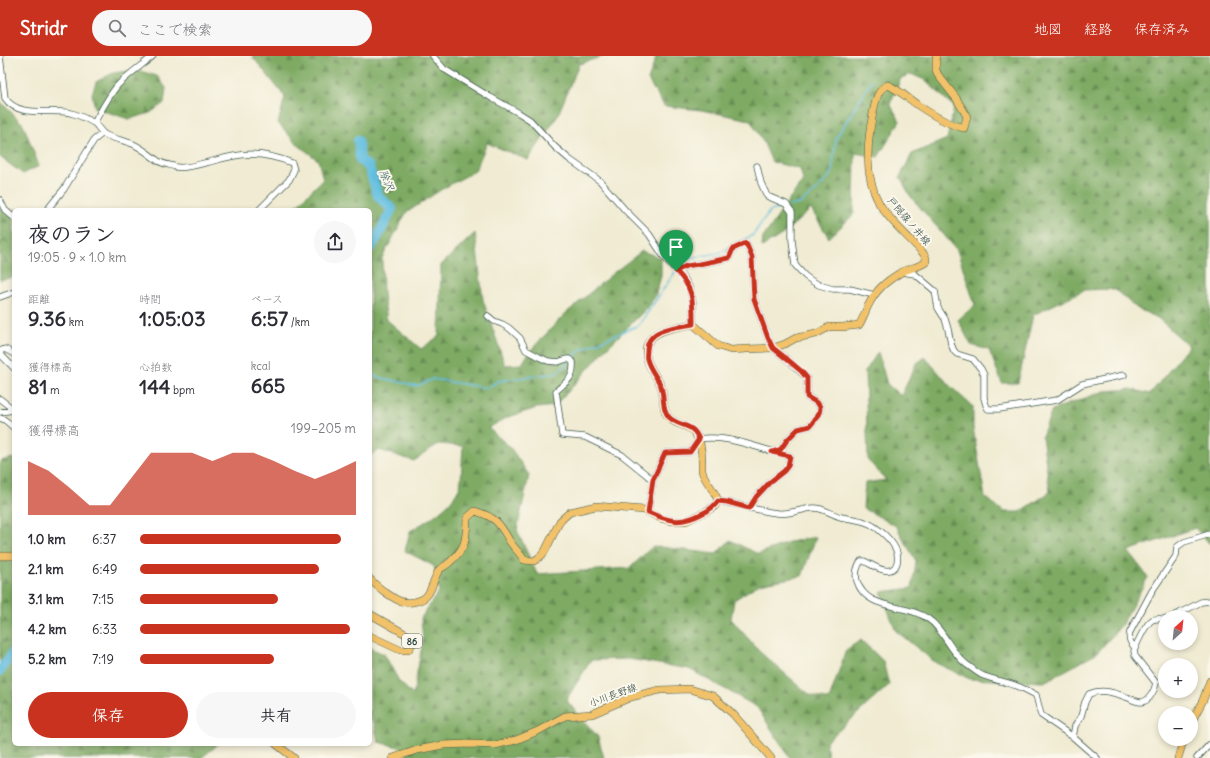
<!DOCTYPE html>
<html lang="ja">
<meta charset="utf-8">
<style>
body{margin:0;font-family:Delius,"Klee One",sans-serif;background:#f7f7f7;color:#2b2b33;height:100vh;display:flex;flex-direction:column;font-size:15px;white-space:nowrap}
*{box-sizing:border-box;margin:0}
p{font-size:13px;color:#7c7c81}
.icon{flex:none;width:22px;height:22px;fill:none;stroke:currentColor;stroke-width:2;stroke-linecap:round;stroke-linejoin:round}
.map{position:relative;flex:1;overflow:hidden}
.details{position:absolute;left:12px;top:152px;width:360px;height:538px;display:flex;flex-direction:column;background:#fff;border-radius:6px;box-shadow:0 2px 6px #0003}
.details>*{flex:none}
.needle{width:26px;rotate:27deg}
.controls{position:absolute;left:1158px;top:554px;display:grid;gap:8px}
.controls a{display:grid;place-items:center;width:40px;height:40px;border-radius:50%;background:#fff;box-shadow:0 2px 6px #0003;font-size:20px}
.pin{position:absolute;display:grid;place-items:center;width:34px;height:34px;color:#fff;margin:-41px -17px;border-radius:50% 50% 50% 0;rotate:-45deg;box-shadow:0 0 4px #0007}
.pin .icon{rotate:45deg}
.round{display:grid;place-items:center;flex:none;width:42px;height:42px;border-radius:21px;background:#f7f7f7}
.summary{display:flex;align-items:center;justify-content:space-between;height:68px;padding:0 16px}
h1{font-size:22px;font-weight:800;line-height:30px}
.metrics{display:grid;grid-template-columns:repeat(3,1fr);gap:6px;height:68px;padding:4px 16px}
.metrics div{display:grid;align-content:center}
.metrics b{font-size:20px;font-weight:800}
.metrics small{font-size:11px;font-weight:400}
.metrics p{font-size:11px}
.chart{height:112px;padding:8px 16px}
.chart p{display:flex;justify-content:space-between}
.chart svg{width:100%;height:72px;margin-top:4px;fill:#c8321e;opacity:.7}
.button{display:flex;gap:8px;margin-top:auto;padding:8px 16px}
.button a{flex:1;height:46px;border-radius:24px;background:#c8321e;color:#fff;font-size:16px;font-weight:800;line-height:46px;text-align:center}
.button a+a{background:#f7f7f7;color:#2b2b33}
ul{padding:0 16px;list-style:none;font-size:13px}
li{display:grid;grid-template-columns:64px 48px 1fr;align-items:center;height:30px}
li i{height:10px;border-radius:5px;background:#c8321e}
header{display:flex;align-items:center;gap:24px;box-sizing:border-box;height:56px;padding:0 20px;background:#c8321e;color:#fff}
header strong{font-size:19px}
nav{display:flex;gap:22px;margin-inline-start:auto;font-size:14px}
.search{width:280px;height:36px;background:#f7f7f7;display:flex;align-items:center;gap:10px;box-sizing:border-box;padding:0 14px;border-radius:22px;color:#7c7c81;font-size:15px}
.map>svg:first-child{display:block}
.forest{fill:url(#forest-firs);stroke:#4e744c}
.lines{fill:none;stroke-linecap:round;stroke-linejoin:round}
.stream{stroke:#61bddf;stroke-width:1.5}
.river{stroke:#61bddf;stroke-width:10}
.minor-casing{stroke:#3e574c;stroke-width:7}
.major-casing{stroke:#3e574c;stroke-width:8}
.minor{stroke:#fff;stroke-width:5.5}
.major{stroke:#f2c26a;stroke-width:7}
.route-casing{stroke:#fff;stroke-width:8}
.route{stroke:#c8321e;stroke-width:5}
.labels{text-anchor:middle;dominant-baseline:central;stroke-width:4;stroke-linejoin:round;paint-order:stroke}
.shield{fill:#fbf7ec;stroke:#61756b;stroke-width:1}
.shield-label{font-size:9px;font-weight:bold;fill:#1f3d34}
.street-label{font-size:10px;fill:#1f3d34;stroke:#fbf7ec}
.water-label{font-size:11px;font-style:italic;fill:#305d5f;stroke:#fbf7ec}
</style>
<header>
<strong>Stridr</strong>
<div class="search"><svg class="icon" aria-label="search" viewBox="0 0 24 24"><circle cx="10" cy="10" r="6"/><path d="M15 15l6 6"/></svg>ここで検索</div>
<nav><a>地図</a><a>経路</a><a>保存済み</a></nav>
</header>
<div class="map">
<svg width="1210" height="702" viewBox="0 0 1210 702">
<defs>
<pattern id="forest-firs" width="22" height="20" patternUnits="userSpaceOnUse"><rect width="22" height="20" fill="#7eaa63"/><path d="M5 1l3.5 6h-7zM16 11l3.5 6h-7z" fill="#678c52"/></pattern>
</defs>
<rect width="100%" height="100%" fill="#fbf7ec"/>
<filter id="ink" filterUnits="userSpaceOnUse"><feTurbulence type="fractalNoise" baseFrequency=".025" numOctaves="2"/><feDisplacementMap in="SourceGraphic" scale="8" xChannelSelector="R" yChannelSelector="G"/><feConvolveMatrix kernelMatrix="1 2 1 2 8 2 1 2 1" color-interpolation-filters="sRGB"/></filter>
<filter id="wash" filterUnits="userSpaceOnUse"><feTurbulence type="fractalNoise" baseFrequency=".012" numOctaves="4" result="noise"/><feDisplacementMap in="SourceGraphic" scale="16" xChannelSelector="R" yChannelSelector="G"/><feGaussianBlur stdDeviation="0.9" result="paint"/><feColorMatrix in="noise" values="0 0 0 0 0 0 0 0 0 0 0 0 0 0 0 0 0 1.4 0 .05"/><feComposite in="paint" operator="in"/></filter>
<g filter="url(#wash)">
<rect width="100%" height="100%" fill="#f0ebd2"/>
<path class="forest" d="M252,0H604L579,8L557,61L528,104L487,87L475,115L442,133L406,157L382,202L383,238L387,264L421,293L439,280L441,209L475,177L483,244L505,309L522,308L530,295L564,259L612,218L642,195L661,202V220L655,241L644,255L603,296L565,339L554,350L537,352L508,361L488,372L510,391L529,419L517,474L537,518L630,512L653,490L716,498L730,484L758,498L789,486L816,481L802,520L759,528L734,544L731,563L761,597L810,639L829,644L846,594L861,584L883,605L889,629L826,686L828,702H790L757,651L689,613L629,603L591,604L566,644L598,681L604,702H408L399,691L378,686L374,667L370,662V592L384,598L399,625L413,639L423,584L421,562L439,535L434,510L405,495L410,475C427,465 453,450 460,430C462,421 462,400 463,390L438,388L414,405L379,394L370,399V154H298L295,151L323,123L318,104L297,88L278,67L285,41Z
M654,0H1210V488L1195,472L1128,495L1148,521L1121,570L1096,598L1044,626L970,623L936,607L896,575L881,536L912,532L916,505L896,470L863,452L865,427L886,424L868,404L865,316L878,296L887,328L901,340L916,308L925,301L950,330L973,351V372L985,441L1004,456H1020L1050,436L1042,380L1052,354L1105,335L1131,333L1150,338L1189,290L1158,262L1138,253L1114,233L1084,234L1033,259L1018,327H1002L989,294L971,289L958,264L975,249L957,194L911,141L900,121L912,98L947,83L954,51L925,24L911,18L901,22L890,48L900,65L878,101L855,97L854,158L829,182L811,153L783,178L762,191L763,182L803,124L800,113L772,106L763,85L750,64L701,54L664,50L648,24L656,2Z
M136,14L157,20L166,32L164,47L150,57L129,63L95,52L92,38L96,26L113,17Z
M0,45L23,68L39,110L23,118L0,101Z
M0,153L17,154H14V221L0,224Z
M14,402V688H217L215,691L201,702H0V405Z"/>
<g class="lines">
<path class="stream" d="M790,150L801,147L818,133L832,117L836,82L872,24
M677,213L683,203L719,197L753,179L770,155L786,151
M572,302L580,294L639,269L675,216
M370,319L417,330L433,323L487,332L498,325L557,317L569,305"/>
<path class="river" d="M358,85L360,104L369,111L378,140L392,153L376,184L370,192
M0,615L14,595"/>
</g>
</g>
<g filter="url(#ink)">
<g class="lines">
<defs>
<path id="minor" d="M0,0L5,42C19,63 51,52 71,57C78,59 87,63 94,67C98,70 100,75 104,78C113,83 123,84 133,88C142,92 150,99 158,105C163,108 170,109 176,111C186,113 199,108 209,106C241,97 259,94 292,107L294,114L289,124L259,154
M433,0L444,13L490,41L519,57L530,64L555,91L569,103L600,125L625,154L649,178L664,201L685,224L689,231L693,246V268
M94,67C101,55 108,41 117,30C127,19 141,10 153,0
M757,110L761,127L767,140L786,148L792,156V184L795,209L805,220L812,225L819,229L833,233H850L874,239
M0,144L5,154L14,162
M47,154L64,133L94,84L103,77
M677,215L686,210L699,208L729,202L733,193L746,187L752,201L754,243L768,282L773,292L788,304L807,322V341C811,343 816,346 819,349C823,355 814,365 810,370L798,373L787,384L781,393L772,396
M902,216L915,218L935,235L938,252L945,263L948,273L951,288L954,295L957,298L973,303L981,313L984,319V342L986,349L988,353H999L1057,344L1082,328L1124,319
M0,241L14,236
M488,260L494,265L502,268L509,272L520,282L526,294L539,301L548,305L558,306L567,303H569L573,306C574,323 567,325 556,335L562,379L585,381L622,399L653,424
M0,295L5,293L14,298
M0,298L14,312
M0,343L13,353
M0,356L14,354
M0,362L5,364L14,372
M718,445C737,447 757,455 777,457C790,459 800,453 813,452C823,451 832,459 841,461C849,463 858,463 865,466C877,470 894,485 897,497C898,502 898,507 895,511C887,520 873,509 864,505H861C857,510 855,518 857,525C866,555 905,547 927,562C944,573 950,596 966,608C972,612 978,618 984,620C995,624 1006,626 1017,630C1023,632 1030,636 1036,639L1041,659L1073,681L1097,702
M648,456L653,424L665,397L690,396L699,383C730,378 760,394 790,400L788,410L784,415L770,426L756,441L749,452
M1172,561L1201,546L1210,545
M1135,592C1130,586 1128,583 1130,576L1152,535L1176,500L1177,491L1184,486L1210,478
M1073,681L1075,670L1081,660L1085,646L1089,638C1103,632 1115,637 1129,642C1133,644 1137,646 1141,646C1149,646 1155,634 1156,627L1135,600L1134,595C1137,587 1145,569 1152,564C1156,562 1161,563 1165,563
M1197,702L1210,688"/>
<path id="major" d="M0,500H14
M370,523C376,530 392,542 400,545C408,548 423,546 428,538C433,531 434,520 440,513C443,511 447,509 450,506C467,491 466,483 467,462L475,455C495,461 499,466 509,484C513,491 520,497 524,504L534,505L541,500L545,495L560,465L570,456L596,450L644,454L660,462L673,465H686L705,456L715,450L718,445C715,434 705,426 702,415C702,412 702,409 702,406C702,396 701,385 695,377C690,369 673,369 667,359C662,351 664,339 661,330C657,321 649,312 647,303C640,274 673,272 693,268L718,290L731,294L747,293L773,292L785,288L796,282L816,278L829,271H843L859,269C863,263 865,256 868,250C876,234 885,226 900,217C908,212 918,212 926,206V202L923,197C909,181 889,165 879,147C864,119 867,86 873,57C875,48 877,32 888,29C899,34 909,43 919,50C931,58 950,69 964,72L967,61L965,57L956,42L938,19L936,14V0
M370,558L409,580C414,585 413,589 408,594H400L370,580
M1191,667L1203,644L1210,625
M276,688L294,702
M393,702L417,694L443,689L469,688L495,689L516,684L538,675L565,660L592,658L631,641L660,634L690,633L713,640L733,658L771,702
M1178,702L1184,683"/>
</defs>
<use href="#minor" class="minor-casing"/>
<use href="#major" class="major-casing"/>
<use href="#minor" class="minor"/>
<use href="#major" class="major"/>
</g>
</g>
<g class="lines" filter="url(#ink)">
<defs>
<path id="route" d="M746,187L752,201L754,243L768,282L773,292L788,304L801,315L807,322V341C811,343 816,346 819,349C823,355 814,365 810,370L798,373L787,384L781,393L772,396L790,400L788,410L784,415L770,426L756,441L749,452L727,446L718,445C714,451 708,455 701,458C680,469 668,465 648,456L653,424L665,397L690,396L699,383C698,381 696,377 694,375C688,368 675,369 668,360C661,351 665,338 660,328C656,320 649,312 647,303C646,301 647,297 647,294C647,272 677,271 693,268C693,244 694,233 676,215L686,210L699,208L729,202L733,193Z"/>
</defs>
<use href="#route" class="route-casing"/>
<use href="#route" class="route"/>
</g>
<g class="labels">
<rect class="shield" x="402" y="578" width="20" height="14" rx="3"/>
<g class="shield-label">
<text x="412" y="585">86</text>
</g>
<g class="street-label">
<text transform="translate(909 165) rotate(49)">戸隠篠ノ井線</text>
<text transform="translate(613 639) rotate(-20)">小川長野線</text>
</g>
<g class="water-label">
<text transform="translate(387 124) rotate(67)">除沢</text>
</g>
</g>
</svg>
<div class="controls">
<a><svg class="needle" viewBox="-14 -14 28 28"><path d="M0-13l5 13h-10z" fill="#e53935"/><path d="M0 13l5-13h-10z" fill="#7c7c81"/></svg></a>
<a>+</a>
<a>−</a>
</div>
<div class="pin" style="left:676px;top:215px;background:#1e9e55"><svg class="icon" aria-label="arrive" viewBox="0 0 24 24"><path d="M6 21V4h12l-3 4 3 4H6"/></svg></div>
<section class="details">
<div class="summary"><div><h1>夜のラン</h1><p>19:05 · 9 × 1.0 km</p></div><a class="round"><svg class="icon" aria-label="share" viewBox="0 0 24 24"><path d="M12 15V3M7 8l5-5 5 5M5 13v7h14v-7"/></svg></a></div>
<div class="metrics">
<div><p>距離</p><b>9.36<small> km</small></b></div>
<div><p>時間</p><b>1:05:03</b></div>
<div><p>ペース</p><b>6:57<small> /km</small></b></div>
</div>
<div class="metrics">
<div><p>獲得標高</p><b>81<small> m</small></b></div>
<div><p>心拍数</p><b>144<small> bpm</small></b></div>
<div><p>kcal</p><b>665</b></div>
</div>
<div class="chart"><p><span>獲得標高</span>199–205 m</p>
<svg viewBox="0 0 160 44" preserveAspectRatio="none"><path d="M0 44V11L10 17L20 27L30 38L40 38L50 22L60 6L70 6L80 6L90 11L100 6L110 6L120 11L130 17L140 22L150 17L160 11V44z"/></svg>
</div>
<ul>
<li><b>1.0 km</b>6:37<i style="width:93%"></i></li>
<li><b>2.1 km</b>6:49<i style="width:83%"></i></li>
<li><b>3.1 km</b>7:15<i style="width:64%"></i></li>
<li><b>4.2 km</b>6:33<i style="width:97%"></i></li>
<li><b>5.2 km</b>7:19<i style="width:62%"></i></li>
</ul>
<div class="button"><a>保存</a><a>共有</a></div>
</section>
</div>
